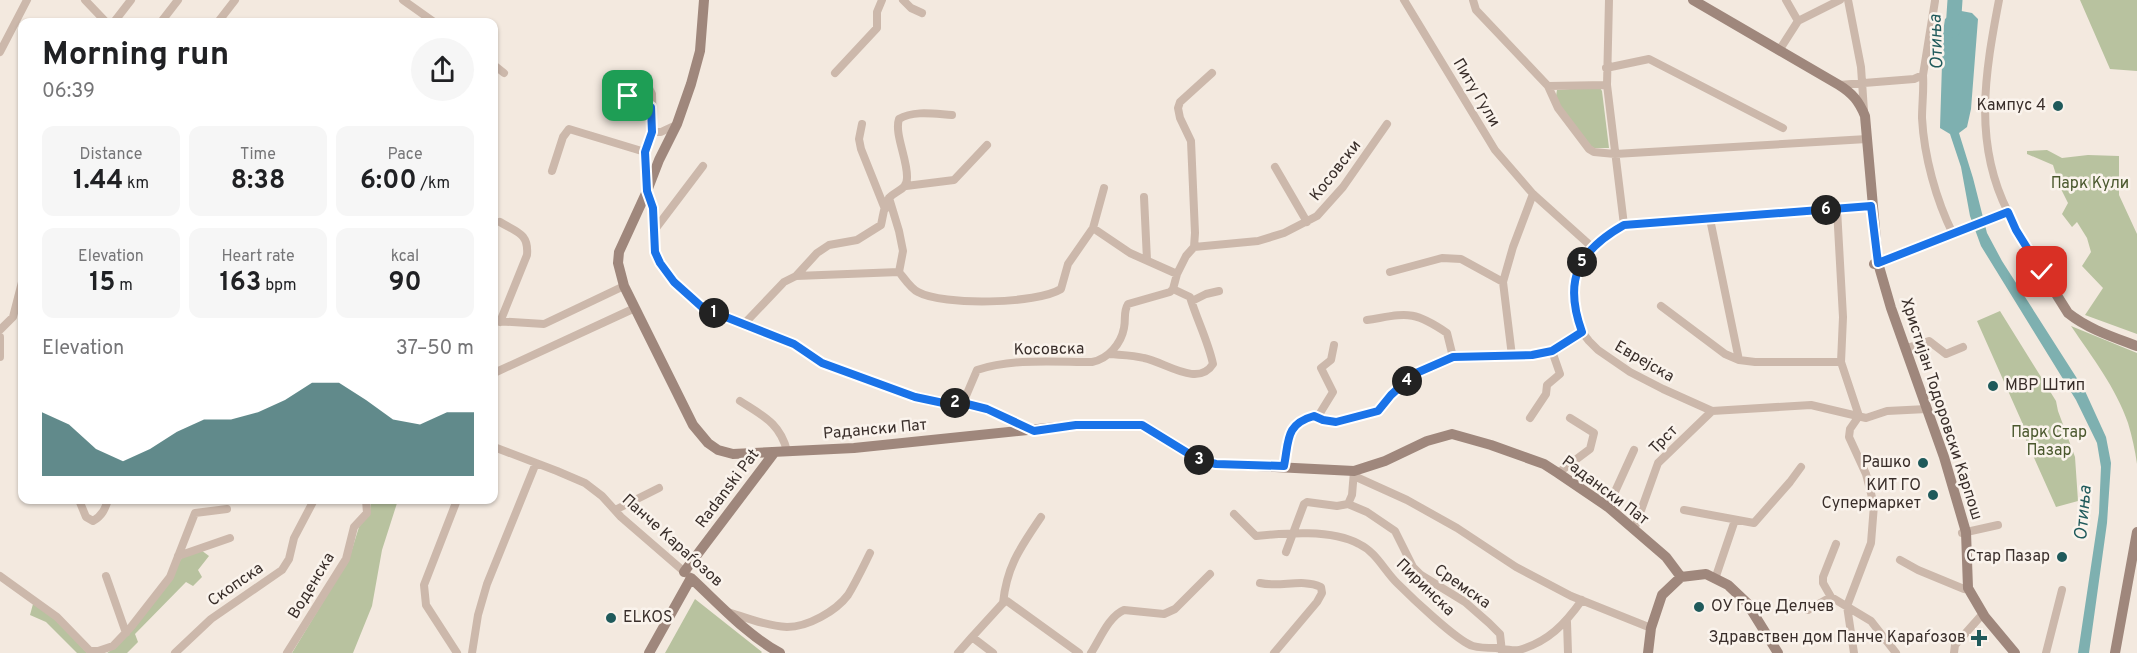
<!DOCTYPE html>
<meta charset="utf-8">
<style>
body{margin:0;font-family:Overpass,sans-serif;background:#f6f6f6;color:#202124;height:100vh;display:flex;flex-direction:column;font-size:22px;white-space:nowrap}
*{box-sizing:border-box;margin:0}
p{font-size:20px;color:#757577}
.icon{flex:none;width:33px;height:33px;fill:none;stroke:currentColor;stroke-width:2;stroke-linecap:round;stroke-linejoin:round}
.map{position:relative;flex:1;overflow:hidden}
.drawer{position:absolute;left:18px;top:18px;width:480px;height:486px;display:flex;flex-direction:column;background:#fff;border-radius:12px;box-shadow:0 2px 4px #0004}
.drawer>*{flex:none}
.pin{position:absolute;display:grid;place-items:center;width:51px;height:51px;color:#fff;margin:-26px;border-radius:12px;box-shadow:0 3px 9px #0006}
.km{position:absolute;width:30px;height:30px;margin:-15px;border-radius:50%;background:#222;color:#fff;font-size:16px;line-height:30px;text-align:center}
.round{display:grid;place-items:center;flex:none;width:63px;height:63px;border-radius:32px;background:#f6f6f6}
.overview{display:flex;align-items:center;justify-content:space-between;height:102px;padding:0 24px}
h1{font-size:33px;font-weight:700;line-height:45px}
.metrics{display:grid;grid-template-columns:repeat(3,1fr);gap:9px;height:102px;padding:6px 24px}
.metrics div{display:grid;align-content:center;border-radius:12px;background:#f6f6f6;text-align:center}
.metrics b{font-size:26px;font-weight:700}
.metrics small{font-size:16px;font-weight:400}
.metrics p{font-size:16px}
.chart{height:168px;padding:12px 24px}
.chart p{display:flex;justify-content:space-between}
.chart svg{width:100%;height:108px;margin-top:6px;fill:#1f5a5b;opacity:.7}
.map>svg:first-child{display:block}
.green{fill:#b8c29f}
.water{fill:#7eb0b0}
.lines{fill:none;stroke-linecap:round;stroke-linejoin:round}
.river{stroke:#7eb0b0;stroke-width:15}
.street{stroke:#ccb8ab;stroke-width:8}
.secondary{stroke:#9f877c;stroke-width:10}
.route-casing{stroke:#fff;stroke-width:12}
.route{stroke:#1a73e8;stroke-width:8}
.poi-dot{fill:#1f5a5b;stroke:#faf3ec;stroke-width:2}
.labels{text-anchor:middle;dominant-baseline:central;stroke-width:5;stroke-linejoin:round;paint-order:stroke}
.street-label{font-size:16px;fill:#392e2a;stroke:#faf3ec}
.poi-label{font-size:16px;fill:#392e2a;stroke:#faf3ec;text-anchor:end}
.park-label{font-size:16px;fill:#4a582e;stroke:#faf3ec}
.water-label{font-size:18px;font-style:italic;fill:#1f5a5b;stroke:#faf3ec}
</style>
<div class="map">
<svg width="2137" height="653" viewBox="0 0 2137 653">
<rect width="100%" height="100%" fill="#f3e9df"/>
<path class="green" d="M2080,0H2137V71L2110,69Z
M1596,87L1600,88L1602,91L1609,148H1594L1591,146L1561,107L1556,96L1557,90Z
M2047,150L2062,158L2088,155L2119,156V195L2137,234V334L2085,315L2103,288L2082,266L2091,252L2087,238L2077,222L2072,227L2062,214L2068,203L2060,187L2053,165L2027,154V151Z
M2000,311L2056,401L2058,411L2075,457L2078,501L2056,507L2022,431L2025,429L1977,321Z
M2071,326L2137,353V464C2135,450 2132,436 2128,423C2116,388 2092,357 2071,326Z
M371,500H398L382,550L372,606L353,653H292L349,559L359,527L370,511Z
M201,550L209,556L198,570L202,577L193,586L186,582L135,634L138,642L127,653H107L117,646L182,558Z
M695,599L762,652L761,653H665Z
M33,604L55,618L87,653H77L46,622L30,615Z"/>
<path class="water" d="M1956,10L1972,13L1978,19L1971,109L1967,127L1959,133L1973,178L1987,233L2002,261L2085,391L2106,437L2111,463L2107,523L2089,653H2078L2099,513L2101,467L2097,443L2076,400L1981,246L1970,216L1961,167L1950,134L1940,128L1943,32L1945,19Z"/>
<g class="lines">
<path class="river" d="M1953,30L1955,0"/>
<path class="street" d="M85,0L106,22
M403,0L434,22
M903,0L911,8L922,13
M1404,0L1495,150L1533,194L1592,247
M1473,0L1476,10L1548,86L1558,108L1589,149L1594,152L1615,154L1867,139
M1609,0L1607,85L1624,225
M1786,0L1798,21
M1848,0L1861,67L1864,111
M1999,0C1985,73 1973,143 2008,212
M114,22L131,0
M161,22L178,0
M218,22L235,0
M1780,49L1798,21L1840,0
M0,52L27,0
M494,65L504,73
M1606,68L1649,59L1783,128
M835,73L877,28V12L882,0
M629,74L638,77L648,86L652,94L653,132L645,152L647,191L653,209L655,252L660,263L674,282L703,308L794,344L822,364L915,397L948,404L963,403L987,409L1030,429
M1923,75C1924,90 1922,104 1922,118C1924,156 1936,200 1953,234
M1839,85L1914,79L1923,75L1935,1
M1548,86L1607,85
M628,96L651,107
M862,124L859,139L861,149L885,209
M653,132H661L676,125
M1275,167L1307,222
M552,171L563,137L569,129L645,152
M906,186L954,180L987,145
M1144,197L1147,260
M889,198L899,231L903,251L899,272C904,278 911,289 918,292C943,306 1037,304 1061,289L1068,264L1093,228L1104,188
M1871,206L1624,225L1601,240L1587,252L1575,280L1573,302L1582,332L1589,341L1598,350L1630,372L1663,389L1712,411L1811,405L1866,418L1887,411L1927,409
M1837,209L1843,317L1841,362L1859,416
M1710,219L1739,360
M500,222C516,232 529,233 527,255L500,322
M1093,228L1130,253L1177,274
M653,232L703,166
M1194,247L1258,241L1284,233L1317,216L1343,187L1387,124
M1390,272L1442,258L1461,259L1503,282
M796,276L817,253L829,245L857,240L881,225C883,217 884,204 889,198C896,190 907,190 907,178C908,160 894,134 899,119C914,110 935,114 952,115
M1192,301L1206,294L1219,291
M1661,306L1725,354L1739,360L1755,362H1841
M1367,320C1406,314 1412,309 1447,333L1453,357
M494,321L544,324L624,286
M744,324L784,282L796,276L899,272
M0,330L13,317L22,282
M0,337V357
M1907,348L1929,341L1946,354L1963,347
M1110,354C1121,355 1133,355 1144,358C1165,362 1198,388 1213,364C1208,341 1197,320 1190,297L1173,289
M1512,356L1503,282L1513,247L1533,194
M494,373L635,308
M740,401C763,416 780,423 787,451
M963,403L977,370C1013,358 1055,362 1092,362C1108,359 1121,344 1124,328C1126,319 1123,312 1128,304L1170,292L1173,289L1177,274L1186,256L1194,247L1195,233L1191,141L1180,118L1178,108L1180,102L1212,73
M1317,418L1333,392L1321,368L1331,360L1334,345
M1530,418L1546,394L1547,385L1560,374L1552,351
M494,447L557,471L585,483L602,496L621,517L688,575
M1284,466C1289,441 1285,424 1314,416L1323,420L1336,422L1378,411L1391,395L1414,374L1453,357L1532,355L1552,351L1582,332
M1558,473L1590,449L1594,433L1570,418
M1354,476L1407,500L1457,528L1516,567L1571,596L1651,628
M79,500L86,517L93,521C102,516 105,509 108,500
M457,500L424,585L426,605L457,653
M1348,504L1367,512L1395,531L1413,567L1421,575L1465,602L1489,623L1500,634L1502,652
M1608,507L1634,450
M615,510L659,488
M1684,510L1754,523L1790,482L1801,467
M1234,514L1256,536C1285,533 1332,529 1359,544C1376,552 1384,570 1397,583C1410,596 1458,642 1473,646C1480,648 1489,648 1496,648C1503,649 1512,651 1519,650C1548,642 1565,624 1582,600
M1634,530L1658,463L1712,411
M1962,533L1998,525
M1836,544L1823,577V583L1831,597L1871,621L1896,653
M1286,552L1304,504L1307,502L1337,506L1348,504L1352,495L1354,471
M178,556L230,538
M1900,560L1918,570L1964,589
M0,576L57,617L90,651H98L113,646L131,627L170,577L195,513L227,509
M106,576L126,633
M1715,579L1735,520
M1260,583C1280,588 1302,578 1321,587L1322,593L1317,602L1274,653
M1003,603C1007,565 1021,547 1041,517
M1790,604L1808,610L1831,597
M728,612C747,618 767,626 787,627C808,627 836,611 848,595C856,582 863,567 870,553
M1567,622L1568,653
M972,637L1003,603L1007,601L1079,653
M175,653L211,619L282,570L289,559L294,538L314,500
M287,653L346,559L354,527L367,513L366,500
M472,653L478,615L487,584L536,463
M958,653L972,637L993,653
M1091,653C1100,639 1109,616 1124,610L1164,614L1175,609L1210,574
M1854,653L1847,606L1871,543L1874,505L1866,474L1849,437L1850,429L1859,416
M1954,653L1955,645L1980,617
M2046,653L2062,590"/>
<path class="secondary" d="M704,0L700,51L691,84L677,124L659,160L647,191L619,252L618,263L624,286L693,425L708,443L718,450L733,454L854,448L1076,425H1142L1199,460L1216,464L1354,471L1385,461L1427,441L1452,434L1491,445L1544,464L1558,473L1608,507L1666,557L1681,577
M1693,0L1839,85C1852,93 1859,101 1865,116L1878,263L1891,308L1944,457L1966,532L1968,588L1985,617L2015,653
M1874,264L2008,212L2016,230L2068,313C2088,329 2113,337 2137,346
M684,572L774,453
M649,653L691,578C719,604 747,635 780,653
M1648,653L1651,628L1662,595L1681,577L1706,574L1728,585L1747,603L1778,653
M2115,653L2137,532"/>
</g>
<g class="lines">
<defs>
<path id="route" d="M628,96L651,107L652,132L645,152L647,191L653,208L655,252L660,263L674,282L703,308L794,344L822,363L915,397L948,404L963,403L987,409L1034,431L1076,425H1142L1199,460L1216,464L1284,466C1289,441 1285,424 1314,416L1323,420L1336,422L1378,411L1391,395L1414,374L1453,357L1532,355L1552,351L1582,332C1563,280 1578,251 1624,225L1871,206L1878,263L2008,212L2016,230L2042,272"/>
</defs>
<use href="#route" class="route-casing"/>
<use href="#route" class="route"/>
</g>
<g class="poi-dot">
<circle cx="2058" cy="106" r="6"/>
<circle cx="1993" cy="386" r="6"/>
<circle cx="1923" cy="463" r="6"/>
<circle cx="1933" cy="495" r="6"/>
<circle cx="2062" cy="557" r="6"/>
<circle cx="1699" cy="607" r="6"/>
<circle cx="611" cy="618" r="6"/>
<path d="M1976 629h6v6h6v6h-6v6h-6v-6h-6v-6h6z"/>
</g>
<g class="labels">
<g class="street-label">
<text transform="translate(1476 93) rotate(59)">Питу Гули</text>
<text transform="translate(1336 171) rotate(-52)">Косовски</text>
<text transform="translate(1049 350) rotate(-1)">Косовска</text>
<text transform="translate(1644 362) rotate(30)">Еврејска</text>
<text transform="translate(1941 409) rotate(72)">Христијан Тодоровски Карпош</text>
<text transform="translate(875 430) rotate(-5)">Радански Пат</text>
<text transform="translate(1664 440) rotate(-46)">Трст</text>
<text transform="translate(728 489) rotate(-53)">Radanski Pat</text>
<text transform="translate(1605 491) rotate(37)">Радански Пат</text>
<text transform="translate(672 541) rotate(42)">Панче Караѓозов</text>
<text transform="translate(236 585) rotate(-35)">Скопска</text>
<text transform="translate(312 586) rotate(-59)">Воденска</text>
<text transform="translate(1462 587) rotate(35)">Сремска</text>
<text transform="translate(1425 588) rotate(44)">Пиринска</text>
</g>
<g class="poi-label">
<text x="2046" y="106">Кампус 4</text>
<text x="2005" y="386" text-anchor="start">МВР Штип</text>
<text x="1911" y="463">Рашко</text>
<text x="1921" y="486">КИТ ГО<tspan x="1921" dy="18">Супермаркет</tspan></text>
<text x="2050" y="557">Стар Пазар</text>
<text x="1711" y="607" text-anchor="start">ОУ Гоце Делчев</text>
<text x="623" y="618" text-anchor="start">ELKOS</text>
<text x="1966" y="638">Здравствен дом Панче Караѓозов</text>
</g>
<g class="park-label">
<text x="2090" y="184">Парк Кули</text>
<text x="2049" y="433">Парк Стар<tspan x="2049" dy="18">Пазар</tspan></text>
</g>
<g class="water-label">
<text transform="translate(1937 42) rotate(-92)">Отиња</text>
<text transform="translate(2084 513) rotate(-85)">Отиња</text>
</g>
</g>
</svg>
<div class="pin" style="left:628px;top:96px;background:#1e9e55"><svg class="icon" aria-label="arrive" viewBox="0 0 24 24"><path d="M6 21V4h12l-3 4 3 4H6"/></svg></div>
<div class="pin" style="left:2042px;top:272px;background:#d93025"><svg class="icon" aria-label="check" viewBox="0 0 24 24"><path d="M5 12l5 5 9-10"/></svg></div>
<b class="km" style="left:714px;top:313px">1</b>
<b class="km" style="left:955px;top:403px">2</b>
<b class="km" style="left:1199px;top:460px">3</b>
<b class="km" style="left:1407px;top:381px">4</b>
<b class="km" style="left:1582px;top:262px">5</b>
<b class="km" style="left:1826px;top:210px">6</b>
<section class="drawer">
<div class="overview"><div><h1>Morning run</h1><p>06:39</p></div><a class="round"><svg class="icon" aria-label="share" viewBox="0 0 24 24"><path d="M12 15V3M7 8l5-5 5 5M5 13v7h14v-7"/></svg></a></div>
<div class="metrics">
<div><p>Distance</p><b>1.44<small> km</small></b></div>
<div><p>Time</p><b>8:38</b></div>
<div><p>Pace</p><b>6:00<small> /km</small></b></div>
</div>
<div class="metrics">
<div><p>Elevation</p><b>15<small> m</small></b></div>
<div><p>Heart rate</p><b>163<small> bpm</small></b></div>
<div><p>kcal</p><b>90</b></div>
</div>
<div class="chart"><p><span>Elevation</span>37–50 m</p>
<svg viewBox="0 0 160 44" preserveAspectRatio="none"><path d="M0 44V18L10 23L20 33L30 38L40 33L50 26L60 21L70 21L80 18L90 13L100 6L110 6L120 13L130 21L140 23L150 18L160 18V44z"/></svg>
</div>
</section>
</div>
